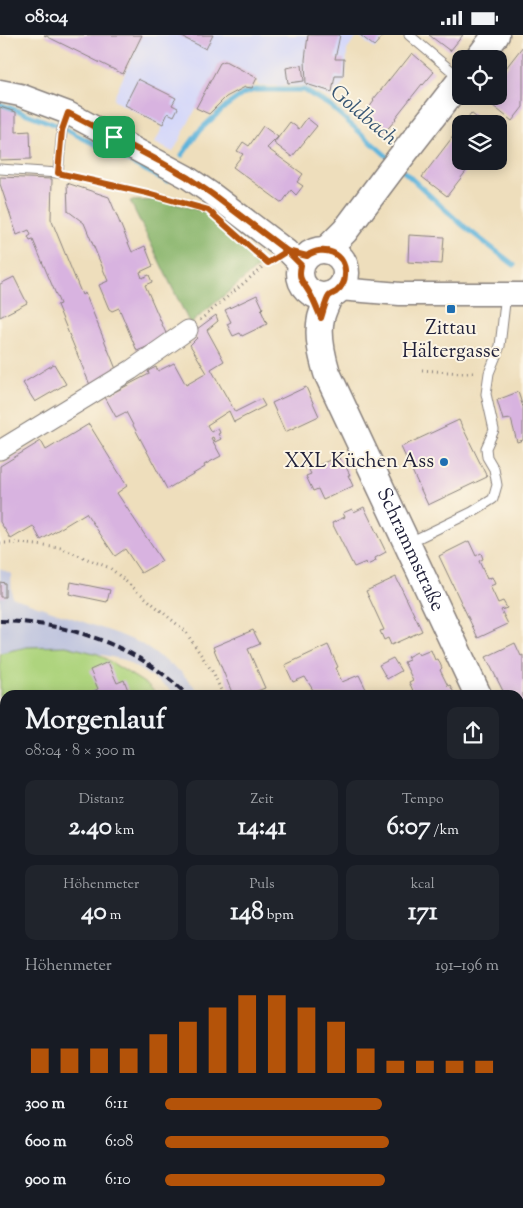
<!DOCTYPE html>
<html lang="de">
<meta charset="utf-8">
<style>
body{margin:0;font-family:"Sorts Mill Goudy",serif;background:#20242c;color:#f1f3f6;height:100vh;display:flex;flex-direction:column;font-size:19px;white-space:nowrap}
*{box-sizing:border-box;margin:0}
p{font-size:16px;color:#9ea1a6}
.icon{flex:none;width:28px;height:28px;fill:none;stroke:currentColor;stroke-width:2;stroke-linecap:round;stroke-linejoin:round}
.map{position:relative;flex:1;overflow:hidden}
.drawer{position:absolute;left:0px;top:655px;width:524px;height:519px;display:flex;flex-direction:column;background:#171b24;border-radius:15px 15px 0 0;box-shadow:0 2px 12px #0003}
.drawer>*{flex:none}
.fabs{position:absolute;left:452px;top:15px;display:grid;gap:10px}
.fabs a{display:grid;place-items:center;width:55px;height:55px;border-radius:10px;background:#171b24;box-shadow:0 2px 12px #0003;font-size:25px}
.pin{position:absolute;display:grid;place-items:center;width:42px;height:42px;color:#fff;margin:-21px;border-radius:10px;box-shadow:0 2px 8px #0006}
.round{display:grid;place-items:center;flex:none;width:52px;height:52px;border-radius:10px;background:#20242c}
.head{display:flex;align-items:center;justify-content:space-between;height:85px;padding:0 25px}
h1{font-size:28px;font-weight:800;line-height:38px}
.metrics{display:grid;grid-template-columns:repeat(3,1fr);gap:8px;height:85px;padding:5px 25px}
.metrics div{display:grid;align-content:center;border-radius:10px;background:#20242c;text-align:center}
.metrics b{font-size:25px;font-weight:800}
.metrics small{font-size:14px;font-weight:400}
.metrics p{font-size:14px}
.chart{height:140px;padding:10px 25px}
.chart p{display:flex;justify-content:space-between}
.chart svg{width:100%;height:90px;margin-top:5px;stroke:#b45309;stroke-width:6}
ul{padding:0 25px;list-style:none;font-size:16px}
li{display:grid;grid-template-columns:80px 60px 1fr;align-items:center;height:38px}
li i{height:12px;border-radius:6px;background:#b45309}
.status{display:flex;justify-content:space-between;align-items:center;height:35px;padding:0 25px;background:#171b24;direction:ltr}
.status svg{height:14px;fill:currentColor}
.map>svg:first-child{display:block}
.built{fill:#d5d8f9}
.industrial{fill:#bdc3de}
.green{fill:#aed47e;stroke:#687b5c}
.forest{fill:#8ab66d;stroke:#566c54}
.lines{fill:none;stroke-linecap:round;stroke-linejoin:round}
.stream{stroke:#5eb4db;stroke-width:5}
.building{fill:#d8b3e0}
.service-casing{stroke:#88807c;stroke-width:11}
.minor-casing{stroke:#88807c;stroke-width:21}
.tertiary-casing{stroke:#88807c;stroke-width:25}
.secondary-casing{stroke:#88807c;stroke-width:29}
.path{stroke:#88807c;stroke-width:3;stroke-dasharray:1 4;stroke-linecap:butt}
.service{stroke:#fff;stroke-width:9}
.minor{stroke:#fff;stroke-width:19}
.tertiary{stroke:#fff;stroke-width:22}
.secondary{stroke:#fff;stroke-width:26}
.rail{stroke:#22223b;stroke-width:4;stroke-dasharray:8 4;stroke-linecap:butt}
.route-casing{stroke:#fff;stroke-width:10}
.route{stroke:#b45309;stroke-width:6}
.poi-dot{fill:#1f6fb2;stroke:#fcf5e5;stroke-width:2}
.labels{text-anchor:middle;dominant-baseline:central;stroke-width:4;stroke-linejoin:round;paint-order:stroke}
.poi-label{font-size:20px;fill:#22223b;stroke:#fcf5e5}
.street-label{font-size:20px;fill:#22223b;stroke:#fcf5e5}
.water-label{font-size:21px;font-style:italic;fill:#375573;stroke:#fcf5e5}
</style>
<div class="status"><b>08:04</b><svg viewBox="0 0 49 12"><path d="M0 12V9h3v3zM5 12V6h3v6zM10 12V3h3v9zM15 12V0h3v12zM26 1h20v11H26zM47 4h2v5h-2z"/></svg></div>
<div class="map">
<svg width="523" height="1173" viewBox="0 0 523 1173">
<rect width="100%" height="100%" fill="#fcf5e5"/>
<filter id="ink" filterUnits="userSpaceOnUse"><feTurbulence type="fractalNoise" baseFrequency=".02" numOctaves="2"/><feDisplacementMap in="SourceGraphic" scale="10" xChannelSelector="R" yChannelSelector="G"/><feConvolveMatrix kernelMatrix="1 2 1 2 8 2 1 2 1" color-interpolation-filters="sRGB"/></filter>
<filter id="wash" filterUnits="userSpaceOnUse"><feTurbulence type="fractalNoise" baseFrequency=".0096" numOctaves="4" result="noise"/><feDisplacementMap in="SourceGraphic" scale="20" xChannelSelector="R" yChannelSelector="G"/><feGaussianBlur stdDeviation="1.12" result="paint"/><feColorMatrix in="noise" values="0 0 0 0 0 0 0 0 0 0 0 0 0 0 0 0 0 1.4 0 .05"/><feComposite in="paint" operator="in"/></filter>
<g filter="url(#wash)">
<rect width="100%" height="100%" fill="#eedebc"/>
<path class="built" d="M142,0H386L374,14L358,1L347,15L346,43L333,65L304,51H259L257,43L226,26L220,28L173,117L155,108L163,91L113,65Z"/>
<path class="industrial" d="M0,533L11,539L12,562L118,599L140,608L181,637L202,660H175L167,652L124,625L66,611L27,612L0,618Z"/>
<path class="green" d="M66,611L98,619L149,651L157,660H5V1038L0,1040V618L27,612Z"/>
<path class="forest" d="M160,165L206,177L264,227L190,289L130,166Z"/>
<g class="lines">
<path class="stream" d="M0,69L59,91L167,146
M182,120L200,95L226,71L243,59L255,55H304L329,70L390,124
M400,133L461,189L514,230"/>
</g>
<g id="blocks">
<path class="building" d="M44,0H142L123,39Z
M178,0H213L206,14Z
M308,0H340L335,24H344L343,41H335L332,57L306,49L305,25Z
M360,0H384L374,11Z
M429,0H463L450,16Z
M523,11V72L512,86L483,63L484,61H499V42Z
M412,18L434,37L423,50L422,49L395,83L396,84L385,97L364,80L374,66L373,65L400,31L401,32Z
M225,26L257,43L252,53L245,52L226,62L209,79L196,73L220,28Z
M302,30L304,46L288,48L286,33Z
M138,44L176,63L172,70L178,73L174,81L168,78L163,89L125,70Z
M0,72L16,77V97L30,96L31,124L0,125Z
M471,78L484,89H463Z
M307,83L317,91L292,122L274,108L290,87L299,94Z
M263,91L278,102L267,113L303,139L297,147L303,151L296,160L291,155L282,168L233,132L243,119L237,116L243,107L249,111Z
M461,91V126H474L447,161L422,142Z
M0,142L52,144L51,184L82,260L85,258L118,339L90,350L57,270L60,269L33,205L30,206L28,202L31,200L29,195L17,200L0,149Z
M67,148L109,162L132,217L145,211L153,231L140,237L142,243L149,240L152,247L145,250L168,303L137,316L119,273L112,276L109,274L99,250L108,246L84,188L68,176Z
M409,200L444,202L442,229L408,227Z
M14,242L27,268L0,282V249Z
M257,260L263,273L261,275L267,289L242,301L240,298L233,301L227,289L231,287L225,275Z
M216,280L218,286L207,295L224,326L211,334L235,377L261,364L265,371L234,387L229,376L207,390L211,397L218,393L220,398L218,399L221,404L215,407L213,402L211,403L221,421L204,430L205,432L167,454L126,377L116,382L105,362L149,339L148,336L156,332L158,336L174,328L186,350L207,338L190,310L197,303L193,297Z
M54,329L66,349L35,367L23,348Z
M306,352L319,381L285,397L272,368Z
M518,357L523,372V405L517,407L511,384L503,385L497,365Z
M459,385L487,442L428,470L401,412Z
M89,389L127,451L117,458L162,526L141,538L125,514L115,521L86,478L41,505L33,491L11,504L0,487V431L41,406L46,415Z
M338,421L343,430H345L350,440H348L353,451L323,465L318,454L313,456L306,441L311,439L309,435Z
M364,472L386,517L375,523L376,526L367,530L366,527L354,532L332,488L345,482L343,478L352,474L354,477Z
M469,506L476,521L481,518L483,524L479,526L487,544L492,542L495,549L490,551L498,568L503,566L507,573L501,575L508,589L478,603L439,521Z
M396,542L422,596L391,610L388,603L384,605L380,596L384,595L366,556Z
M0,547L5,548V562H0Z
M71,547L110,555L107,567L69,559Z
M253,595L260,609L248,614L265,653L252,658L253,660H233L213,612Z
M515,608L521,621L523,620V674L519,676V660H505L486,622Z
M328,610L338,632L336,633L342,647L359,640L369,660H316L305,642L293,647L285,630Z
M431,615L435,625L438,624L442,633L440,635L448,651L450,650L454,658L452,660H415L409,647L413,645L404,627L409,625L407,622L417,617L419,620Z
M393,623L401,636L387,644L379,630Z
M108,627L117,648L124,645L130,660H88L87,659L98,654L90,635Z
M5,677V691L0,694V679Z
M522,819L523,822V852L519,854V820Z"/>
</g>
</g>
<g filter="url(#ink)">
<use href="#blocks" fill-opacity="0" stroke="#88807c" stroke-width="1"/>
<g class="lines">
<defs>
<path id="service" d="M409,0L460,43
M0,134L58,138L62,95L68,78
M410,507L472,477L493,464L497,450L494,434L487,422L486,413L494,395L486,359L489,338L500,311L506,259
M121,1169L122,1173
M60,1173L79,1169"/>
<path id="minor" d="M0,415L131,335L188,295"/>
<path id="tertiary" d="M0,56L20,60L68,78L187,142L212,159L287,216L301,230
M339,254L400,259H523"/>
<g id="secondary">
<path d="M478,24L496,0"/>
<path d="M326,215L345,196L390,136L461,45"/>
<circle cx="323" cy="238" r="23"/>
<path id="s1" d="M330,260C327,267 323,275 321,283C317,301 322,321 327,338L478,660"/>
<path d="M519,745L523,754"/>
<path d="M519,880L523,879"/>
<path d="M0,1052L5,1050"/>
</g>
</defs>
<use href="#service" class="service-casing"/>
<use href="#minor" class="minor-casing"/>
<use href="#tertiary" class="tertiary-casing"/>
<use href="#secondary" class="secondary-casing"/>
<path class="path" d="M68,140L147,158L193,171
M200,285L270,226
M422,335L461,338H476
M0,508H20L60,513L110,533L185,596L214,639L223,660
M0,718L5,730"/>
<use href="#service" class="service"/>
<use href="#minor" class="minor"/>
<use href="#tertiary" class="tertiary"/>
<use href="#secondary" class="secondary"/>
<path class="rail" d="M0,586C68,587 138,611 187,660
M407,1169L409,1173"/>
</g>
</g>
<g class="lines" filter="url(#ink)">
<defs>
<path id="route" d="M114,102L159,126L187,142L212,159L287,216L301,230C298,245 302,245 309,257C314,265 317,274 321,283C323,277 326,265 329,261C330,260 334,258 336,257C341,253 345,247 345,240C347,218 323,209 307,221L287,216L268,228L208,175L147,158L58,138L62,95L68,78L114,102"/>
</defs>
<use href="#route" class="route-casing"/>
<use href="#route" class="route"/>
</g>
<g class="poi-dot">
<rect x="446" y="269" width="10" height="10" rx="2.5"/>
<circle cx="444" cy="427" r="5"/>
</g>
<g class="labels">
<g class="poi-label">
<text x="451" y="294">Zittau<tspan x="451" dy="23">Hältergasse</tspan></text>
<text x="434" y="427" text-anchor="end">XXL Küchen Ass</text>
</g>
<g class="street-label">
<text stroke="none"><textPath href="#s1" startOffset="276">Schrammstraße</textPath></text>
</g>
<g class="water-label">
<text transform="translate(363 81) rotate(40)">Goldbach</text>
</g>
</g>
</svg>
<div class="fabs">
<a><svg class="icon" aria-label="locate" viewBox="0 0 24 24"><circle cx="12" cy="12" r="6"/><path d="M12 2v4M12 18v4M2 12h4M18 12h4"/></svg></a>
<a><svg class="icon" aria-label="layers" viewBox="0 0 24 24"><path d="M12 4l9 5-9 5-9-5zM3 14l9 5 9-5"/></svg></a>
</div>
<div class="pin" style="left:114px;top:102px;background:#1e9e55"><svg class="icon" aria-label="arrive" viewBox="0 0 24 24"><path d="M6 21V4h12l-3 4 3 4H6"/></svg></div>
<section class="drawer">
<div class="head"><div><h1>Morgenlauf</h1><p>08:04 · 8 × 300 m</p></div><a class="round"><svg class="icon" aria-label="share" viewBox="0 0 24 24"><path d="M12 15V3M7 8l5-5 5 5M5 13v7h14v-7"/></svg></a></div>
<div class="metrics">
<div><p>Distanz</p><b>2.40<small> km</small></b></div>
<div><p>Zeit</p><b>14:41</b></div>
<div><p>Tempo</p><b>6:07<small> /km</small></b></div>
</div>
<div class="metrics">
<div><p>Höhenmeter</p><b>40<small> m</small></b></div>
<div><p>Puls</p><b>148<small> bpm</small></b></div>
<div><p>kcal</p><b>171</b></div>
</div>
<div class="chart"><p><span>Höhenmeter</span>191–196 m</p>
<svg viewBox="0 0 160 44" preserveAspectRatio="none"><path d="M5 44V32M15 44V32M25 44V32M35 44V32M45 44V25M55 44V19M65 44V12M75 44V6M85 44V6M95 44V12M105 44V19M115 44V32M125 44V38M135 44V38M145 44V38M155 44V38"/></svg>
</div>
<ul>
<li><b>300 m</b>6:11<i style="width:65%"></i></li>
<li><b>600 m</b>6:08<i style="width:67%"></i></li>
<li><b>900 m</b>6:10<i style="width:66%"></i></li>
</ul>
</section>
</div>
